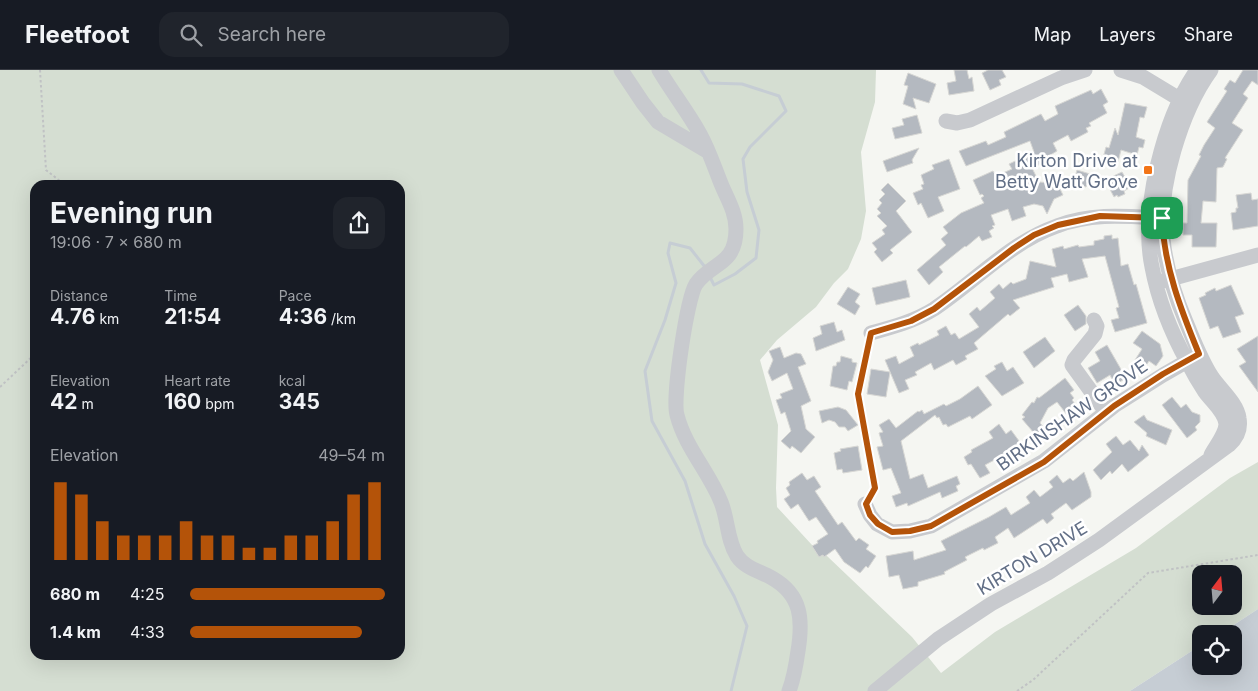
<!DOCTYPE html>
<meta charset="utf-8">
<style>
body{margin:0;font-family:Inter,sans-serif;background:#20242c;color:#f1f3f6;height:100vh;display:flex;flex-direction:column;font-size:19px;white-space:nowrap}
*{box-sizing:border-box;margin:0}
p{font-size:16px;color:#9ea1a6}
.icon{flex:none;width:28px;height:28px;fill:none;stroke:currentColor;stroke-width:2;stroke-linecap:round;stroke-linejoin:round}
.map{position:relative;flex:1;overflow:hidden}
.details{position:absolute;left:30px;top:110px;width:375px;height:480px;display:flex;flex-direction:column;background:#171b24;border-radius:15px;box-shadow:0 5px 20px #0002}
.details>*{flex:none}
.needle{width:32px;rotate:16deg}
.tools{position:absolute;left:1192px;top:495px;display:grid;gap:10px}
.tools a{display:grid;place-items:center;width:50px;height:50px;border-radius:10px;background:#171b24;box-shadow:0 5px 20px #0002;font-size:25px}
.pin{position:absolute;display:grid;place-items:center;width:42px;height:42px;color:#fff;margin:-21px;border-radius:10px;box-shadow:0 2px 8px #0006}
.round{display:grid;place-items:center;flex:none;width:52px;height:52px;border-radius:15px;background:#20242c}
.headline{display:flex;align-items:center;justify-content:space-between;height:85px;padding:0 20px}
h1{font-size:28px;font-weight:700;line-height:38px}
.metrics{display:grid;grid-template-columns:repeat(3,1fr);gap:8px;height:85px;padding:5px 20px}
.metrics div{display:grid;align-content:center}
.metrics b{font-size:21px;font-weight:700}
.metrics small{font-size:14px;font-weight:400}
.metrics p{font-size:14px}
.chart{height:140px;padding:10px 20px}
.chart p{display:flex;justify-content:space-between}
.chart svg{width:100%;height:90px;margin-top:5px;stroke:#b45309;stroke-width:6}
ul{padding:0 20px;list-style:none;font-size:16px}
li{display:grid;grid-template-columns:80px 60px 1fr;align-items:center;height:38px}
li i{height:12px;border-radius:6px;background:#b45309}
header{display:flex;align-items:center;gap:30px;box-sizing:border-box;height:70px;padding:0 25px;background:#171b24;border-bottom:1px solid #363941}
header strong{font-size:24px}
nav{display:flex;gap:28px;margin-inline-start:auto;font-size:18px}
.search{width:350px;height:45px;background:#20242c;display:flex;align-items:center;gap:12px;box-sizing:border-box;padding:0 18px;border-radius:15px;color:#9ea1a6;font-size:19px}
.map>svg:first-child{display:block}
.green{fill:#d5ded2;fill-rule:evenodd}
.water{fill:#c6cdd4}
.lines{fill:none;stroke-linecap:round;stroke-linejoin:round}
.stream{stroke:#c6cdd4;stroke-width:3}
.building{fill:#b4b9c0;stroke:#d7d7d4}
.path{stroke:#c0c2c4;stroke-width:2;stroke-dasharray:2.5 2.5;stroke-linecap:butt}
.minor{stroke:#c8cace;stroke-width:15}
.route-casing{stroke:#fff;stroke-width:10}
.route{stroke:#b45309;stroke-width:6}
.poi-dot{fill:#f27416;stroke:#fff;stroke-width:2}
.labels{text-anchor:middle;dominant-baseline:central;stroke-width:5;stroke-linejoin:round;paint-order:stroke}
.poi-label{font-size:18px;fill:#626f86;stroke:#fff;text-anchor:end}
.street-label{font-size:18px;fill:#626f86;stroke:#fff}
</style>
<header>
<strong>Fleetfoot</strong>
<div class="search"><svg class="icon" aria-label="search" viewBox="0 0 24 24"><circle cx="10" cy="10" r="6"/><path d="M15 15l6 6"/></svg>Search here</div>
<nav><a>Map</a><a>Layers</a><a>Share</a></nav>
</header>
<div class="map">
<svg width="1258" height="621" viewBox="0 0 1258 621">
<rect width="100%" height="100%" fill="#f5f6f2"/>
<path class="green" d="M0,0H876L875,32L861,82L866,141L861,169L848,199L834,213L816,237L777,270L760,290L778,355L776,418L777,437L812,475L827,486L912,567L941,603L995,562L1136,478L1230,408L1258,392V539L1220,564H1201V575L1130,621H0ZM35,115H400V585H35ZM1201,504H1234V536H1201Z"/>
<path class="water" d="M1258,539V621H1130L1201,575V596H1234V564H1220Z"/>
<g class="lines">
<path class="stream" d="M701,0L709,13L742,14L779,26L786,41L750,77L743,89L747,122L759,160L756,188L735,204L714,215L710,207
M705,197L690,178L670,173L668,183L676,213L665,250L645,301L652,351L685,411L705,474L734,526L747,556L731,621"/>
</g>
<path class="building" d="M954,0H967L969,9L972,7L974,21L949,25L947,13L956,11Z
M988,0H1002L1006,7L999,10L1001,15L990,20L982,3Z
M1243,0H1258V15L1252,11L1243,24L1248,28L1232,53L1243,60L1225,88L1227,89L1223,97L1217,98L1216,132L1203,131L1201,153H1217L1216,177H1192V165H1183V153H1187L1188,110L1201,86L1199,85L1204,75L1215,58L1207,52L1227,21L1224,19L1230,10L1235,13Z
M908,3L936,14L929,33L913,28L916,39L903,34L908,16L904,15Z
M1101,19L1108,32L1103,35L1107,43L1089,53L1091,56L1086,58L1088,62L1071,71L1068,65L1053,73L1057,81L1042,90L1043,93L1032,98L1039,112L1052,113L1056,111L1063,125L1054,129L1047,144L1043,136L1034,134L1023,137L1026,146L1012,151L1008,139L991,145L995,155L992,156L994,158L989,161L992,167L982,171L979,166L966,177L965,176L939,197L943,202L929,215L917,200L946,175L941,169L948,163L943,157L961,143L984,133L981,128L984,126L982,124L980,125L973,110L993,101L996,106L1012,99L1009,94L1034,82L1030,71L966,96L959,81L986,71L988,75L1006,67L1004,62L1041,44L1045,51L1058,44L1055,36L1091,20L1093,24Z
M1125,33L1147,37L1144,48L1140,47L1136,67L1145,70L1143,78L1139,77L1137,85L1121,80L1118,92L1103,88L1106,77L1109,78L1115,58L1118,65Z
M917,45L922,63L895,69L892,58L904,55L902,49Z
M919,78L912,90L913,93L887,102L883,91Z
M949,89L960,119L938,127L944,141L928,148L921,133L918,135L913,123L923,119L921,115L924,114L921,105L934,99L932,95Z
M1077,100L1090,104L1086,117L1073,114Z
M1122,102L1131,117L1124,121L1125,124L1118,127L1117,125L1114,127L1105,110Z
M888,113L906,131L896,141L912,162L890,180L893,183L882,192L874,182L877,179L872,173L885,164L882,160L887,156L877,146L881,143L877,139L882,133L879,130L885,124L881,120Z
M1251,123L1252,130L1258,129V156L1233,160L1231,143L1236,142V138H1238L1236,125Z
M1112,165V169L1118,168L1121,196L1128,194L1134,215L1136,214L1147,253L1115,262L1111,250L1119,248L1116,238L1119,237L1105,186L1082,189L1088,207L1069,212L1067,204L1051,208L1054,217L1013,230L1020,238L1010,246L1008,244L974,273L978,279L965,286L967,289L956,295L953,290L934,300L931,293L915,302L917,305L905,310L909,319L899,323L885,290L896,286L899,294L914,286L910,277L918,273L919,275L939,265L937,261L946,256L951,265L955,263L959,269L979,257L969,244L977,237L980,241L995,228L990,222L999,214L1003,219L1011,212L1013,214L1026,209L1030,191L1056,197L1052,179L1063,176L1064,179L1078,175L1079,177L1094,175V171L1104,169V166Z
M906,210L910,227L876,235L872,218Z
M1231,215L1244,244L1235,247L1241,262L1223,268L1218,256L1210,259L1199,228L1206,225L1205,223L1215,218L1216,221Z
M848,217L860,224L855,232L860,236L855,245L837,234Z
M1078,235L1086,246V254L1075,261L1064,245Z
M834,252L837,262L842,260L845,270L816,281L813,268L822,264L820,256Z
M1142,261L1160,274L1163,286L1156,296L1149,291L1145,297L1135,290L1142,279L1133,273Z
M1258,266V322L1239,296L1246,292L1237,279Z
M1045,267L1055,281L1034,298L1023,282Z
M1107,275L1126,308L1115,315L1110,305L1097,313L1088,298L1100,291L1095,282Z
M780,277L784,288L796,283L801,284L806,294L798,297L811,331L801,336L806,359L815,367L801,383L792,376L790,379L781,371L791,361L785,342L781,344L776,330L782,328L780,324L793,319L787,303L772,311L768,302L773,290L769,281Z
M841,286L852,289V292L857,293L852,312L849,311L847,320L830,316L833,296H836L837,292H840Z
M1002,292L1007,301L1013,297L1024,313L1002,326L985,306L996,299L994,296Z
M871,299L890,302L886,327L867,324Z
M1065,308L1074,320L1070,323L1074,328L1072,330L1078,338L1068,346L1057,332L1048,338L1040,353L1048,362L1040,370L1022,349L1025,347L1022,345L1032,332L1034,333L1037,327L1039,328Z
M978,316L992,335L972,349L970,346L948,357L946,354L943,355L939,347L937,348L935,345L901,371L910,409L923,404L928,418L957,406L960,414L956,416L958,421L942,428L940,422L908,436L907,433L896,437L892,426L901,423L891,398L883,400L877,377L883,376L879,363L883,362L879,355L889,349L896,358L918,341L919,342L922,340L924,344L944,334L946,336L960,329Z
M1172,327L1181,338L1186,334L1192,342L1200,345V352L1195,357L1197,360L1187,368L1162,335Z
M838,337L846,340L858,355L848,361L845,357H839L835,352L829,350L822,353L819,341Z
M1144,345L1147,350L1172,360L1166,375L1146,366L1147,363L1134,352Z
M999,354L1006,364L1011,360L1022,375L1012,383L1014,386L1004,393L1000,387L985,395L990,403L980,408L971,394L968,395L964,387L972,382L971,380L993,368L989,362Z
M1116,366L1123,375L1130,370L1139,381L1142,375L1149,385L1128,402L1122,394L1112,404L1110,401L1101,410L1093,400L1112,382L1106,374Z
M858,376L862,400L843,403L842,399L837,400L834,383L841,381L840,379Z
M1084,402L1091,422V427L1072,440L1066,433L1051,444L1054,448L1047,454L1043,449L1014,468L1008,458L995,467L998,473L984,480L983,478L965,487L967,490L944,502L945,504L918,512V516L903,519L899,505L889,507L886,486L913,481L914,490L946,480L941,471L989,447L1006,437L1011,445L1030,433L1026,427L1034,420L1040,427L1053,417L1049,412L1057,405L1063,413L1070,408L1073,411Z
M802,403L807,410L814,406L821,417L815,421L838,455L842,452L856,471L859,468L869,475L866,479L876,486L868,498L866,496L860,503L844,492L835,479L824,487L823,485L819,487L812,476L818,473L817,471L828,464L816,447L809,451L798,434L791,439L784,429L790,425L786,418L790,415L789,412Z"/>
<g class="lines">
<path class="path" d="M40,0L46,100L65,115
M868,275L858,324L875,417L871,424
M0,317L35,284
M1017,621L1033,610L1148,503L1258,485"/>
<path class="minor" d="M621,0L643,33L658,52L707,81
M659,0C672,22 688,42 700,64C709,80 715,99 722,116C728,130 736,143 736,159C736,196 711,192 696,214C687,228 672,328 677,345C685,377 709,402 721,432C728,449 727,470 737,486C745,498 760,501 772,508C802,525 803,550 798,581C796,595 794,608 789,621
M1121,0L1143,7L1186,33
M1197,0C1164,47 1140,140 1152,197C1158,229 1172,264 1188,293C1193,303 1199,313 1205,322C1212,332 1225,342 1226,354C1226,364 1215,377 1211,385
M946,51L957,53L970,50L1061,8L1085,0
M1163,211L1258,185
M1094,250L1097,256L1095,264L1074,290L1072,295L1106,342
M871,263C893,257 915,251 934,239C976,211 1009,173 1057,156C1090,143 1124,146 1158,148
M865,434L870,445L877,454L892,462L910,461L931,456L1044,391L1114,336L1163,305L1196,286
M875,621L938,569L991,534L1048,503L1099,470L1229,375C1237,368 1241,359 1239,348C1237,333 1220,319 1212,307C1201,290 1194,271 1186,252C1175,226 1166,197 1163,169C1158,118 1181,41 1211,0"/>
</g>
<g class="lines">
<defs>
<path id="route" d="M1100,146L1162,148C1164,197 1181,240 1199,284L1163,304L1114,336L1044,392L931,456L910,461L892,462L878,454L870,445L866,434L875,418L858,324L871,263L911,251L934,239L1014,178L1034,165L1058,155Z"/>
</defs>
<use href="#route" class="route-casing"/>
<use href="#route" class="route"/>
</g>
<rect class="poi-dot" x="1143" y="95" width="10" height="10" rx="2.5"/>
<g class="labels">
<g class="poi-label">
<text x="1138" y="90">Kirton Drive at<tspan x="1138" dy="21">Betty Watt Grove</tspan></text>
</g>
<g class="street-label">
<text transform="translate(1072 345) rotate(-35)">BIRKINSHAW GROVE</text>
<text transform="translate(1032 488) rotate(-31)">KIRTON DRIVE</text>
</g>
</g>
</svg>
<div class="tools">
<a><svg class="needle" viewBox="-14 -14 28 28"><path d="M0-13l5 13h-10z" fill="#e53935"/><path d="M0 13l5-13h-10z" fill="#9ea1a6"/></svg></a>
<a><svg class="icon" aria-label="locate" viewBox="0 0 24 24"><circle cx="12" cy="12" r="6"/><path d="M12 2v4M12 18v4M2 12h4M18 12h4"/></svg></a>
</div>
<div class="pin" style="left:1162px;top:148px;background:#1e9e55"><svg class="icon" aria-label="arrive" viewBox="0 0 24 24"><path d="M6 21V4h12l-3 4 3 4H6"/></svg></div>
<section class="details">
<div class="headline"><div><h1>Evening run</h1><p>19:06 · 7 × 680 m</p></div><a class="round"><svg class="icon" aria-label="share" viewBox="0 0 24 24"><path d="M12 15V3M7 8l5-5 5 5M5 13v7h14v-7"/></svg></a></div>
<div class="metrics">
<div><p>Distance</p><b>4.76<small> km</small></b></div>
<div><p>Time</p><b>21:54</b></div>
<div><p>Pace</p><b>4:36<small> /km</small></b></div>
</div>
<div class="metrics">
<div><p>Elevation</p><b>42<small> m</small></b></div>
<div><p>Heart rate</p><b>160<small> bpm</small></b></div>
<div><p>kcal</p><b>345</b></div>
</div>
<div class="chart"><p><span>Elevation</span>49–54 m</p>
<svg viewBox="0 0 160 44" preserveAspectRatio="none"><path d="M5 44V6M15 44V12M25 44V25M35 44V32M45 44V32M55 44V32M65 44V25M75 44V32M85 44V32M95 44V38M105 44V38M115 44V32M125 44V32M135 44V25M145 44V12M155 44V6"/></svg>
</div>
<ul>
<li><b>680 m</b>4:25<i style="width:100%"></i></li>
<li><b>1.4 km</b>4:33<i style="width:88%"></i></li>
</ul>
</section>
</div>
